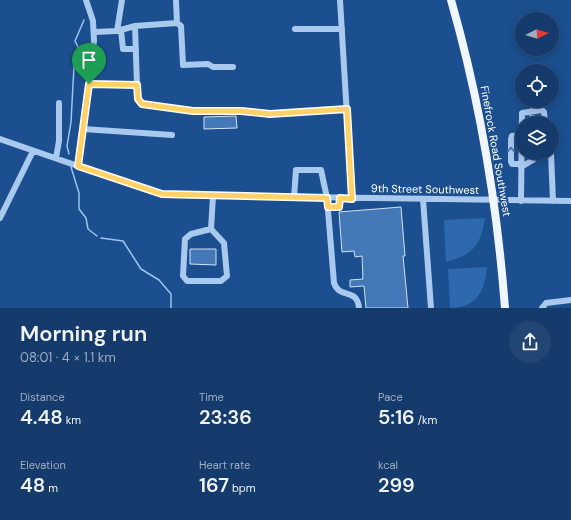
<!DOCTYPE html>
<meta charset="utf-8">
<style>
body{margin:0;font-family:"DM Sans",sans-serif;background:#214673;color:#f1f3f6;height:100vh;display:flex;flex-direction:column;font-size:15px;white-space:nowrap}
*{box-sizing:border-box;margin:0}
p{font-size:13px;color:#9dadc1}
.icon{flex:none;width:22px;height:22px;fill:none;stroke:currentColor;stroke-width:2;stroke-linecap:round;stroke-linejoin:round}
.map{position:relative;height:308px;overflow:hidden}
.sheet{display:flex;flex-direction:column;background:#143b6b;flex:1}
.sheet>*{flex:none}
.needle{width:26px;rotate:85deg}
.fabs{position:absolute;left:515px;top:12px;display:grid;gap:8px}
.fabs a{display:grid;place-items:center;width:44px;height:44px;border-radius:50%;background:#143b6b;box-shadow:0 2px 10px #0003,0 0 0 1px #33557e;font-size:20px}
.pin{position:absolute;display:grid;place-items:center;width:34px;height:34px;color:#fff;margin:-41px -17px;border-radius:50% 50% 50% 0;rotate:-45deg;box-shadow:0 0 4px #0007}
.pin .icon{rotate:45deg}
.round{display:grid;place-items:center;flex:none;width:42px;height:42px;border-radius:21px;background:#214673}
.overview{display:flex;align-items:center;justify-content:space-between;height:68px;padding:0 20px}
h1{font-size:22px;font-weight:600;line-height:30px}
.metrics{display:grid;grid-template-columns:repeat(3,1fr);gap:6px;height:68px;padding:4px 20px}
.metrics div{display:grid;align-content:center}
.metrics b{font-size:20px;font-weight:600}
.metrics small{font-size:11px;font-weight:400}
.metrics p{font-size:11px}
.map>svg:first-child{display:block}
.green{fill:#2e69ad}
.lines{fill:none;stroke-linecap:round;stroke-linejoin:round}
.stream{stroke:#9cc4f0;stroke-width:1.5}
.building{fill:#4478b7;stroke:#cfe3fa}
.minor{stroke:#a9c9ee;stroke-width:6}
.major{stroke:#f0f6ff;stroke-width:8}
.oneway{stroke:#4674ac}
.route-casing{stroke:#fff;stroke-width:8}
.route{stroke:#ffd166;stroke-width:5}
.labels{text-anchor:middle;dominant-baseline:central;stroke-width:4;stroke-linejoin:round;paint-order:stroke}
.street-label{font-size:11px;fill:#fff;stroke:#1b4f8f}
</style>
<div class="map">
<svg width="571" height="308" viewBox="0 0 571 308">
<rect width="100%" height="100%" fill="#1b4f8f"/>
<path class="green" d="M485,218C481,245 473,255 446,262L444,220Z
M487,267C485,290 477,308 450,308L448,269Z"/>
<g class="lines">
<path class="stream" d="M69,154L67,146L71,122L74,66L80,51L75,41L84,20
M71,167L79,193V209L86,218L88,229L97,236
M101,238L123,241L141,269L159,280L171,294V308"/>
</g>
<path class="building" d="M236,116L237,128L204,129V117Z
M401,207L405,256H403L408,308H366L364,286L350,287V280L363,279L362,256L355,257L354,251L342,252L339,212Z
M190,249H216V265L190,264Z"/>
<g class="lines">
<path class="minor" d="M176,0L177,23L181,26L183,65L208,64L213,67H233
M340,0L352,199
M135,26L177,23
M295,29H342
M121,30L123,49H136
M117,31L122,0
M89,84L137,85L135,26L117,31L94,32
M137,85L138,99L142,104L193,111H241L270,114L347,109
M532,111L533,123
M83,129L172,135
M0,139L156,193L168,195L571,201
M551,153L553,201
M56,158L59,141V103
M522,164H512L511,162V139L512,136L522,135
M78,166L94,41L93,21L86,0
M521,167L533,160V153
M294,197L296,170H321L327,198L334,283C340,300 357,287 359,308
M423,199L431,308
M521,201L522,113L542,110L544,112L545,123
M328,207H339L340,198
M0,218L33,151
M211,229L191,234L185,239L183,276L187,281H221L227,276L224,243L211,229L213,196
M542,308L546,303L571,300"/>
<path class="major" d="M451,0C480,101 497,203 505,308"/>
</g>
<defs><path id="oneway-chevron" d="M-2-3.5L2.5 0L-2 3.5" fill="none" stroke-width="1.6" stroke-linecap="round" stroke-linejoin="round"/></defs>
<use class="oneway" href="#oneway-chevron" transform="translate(511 150) rotate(-91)"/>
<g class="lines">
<defs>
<path id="route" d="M89,84L137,85L138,99L142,104L193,111H241L270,114L347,109L352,199L340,198L339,207H328L327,198L162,194L78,166Z"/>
</defs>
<use href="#route" class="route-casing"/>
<use href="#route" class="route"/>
</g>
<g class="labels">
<g class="street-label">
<text transform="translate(496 151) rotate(80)">Finefrock Road Southwest</text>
<text transform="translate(425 189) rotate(1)">9th Street Southwest</text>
</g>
</g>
</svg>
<div class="fabs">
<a><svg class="needle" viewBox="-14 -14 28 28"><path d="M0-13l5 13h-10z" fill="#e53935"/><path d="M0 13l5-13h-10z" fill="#9dadc1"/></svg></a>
<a><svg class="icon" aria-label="locate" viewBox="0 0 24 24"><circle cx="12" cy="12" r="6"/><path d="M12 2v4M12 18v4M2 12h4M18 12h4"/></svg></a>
<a><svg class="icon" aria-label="layers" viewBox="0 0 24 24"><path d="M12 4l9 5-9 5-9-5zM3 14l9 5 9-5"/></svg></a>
</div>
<div class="pin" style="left:89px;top:84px;background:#1e9e55"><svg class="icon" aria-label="arrive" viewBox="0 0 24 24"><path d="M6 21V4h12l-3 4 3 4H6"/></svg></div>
</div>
<section class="sheet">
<div class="overview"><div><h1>Morning run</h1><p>08:01 · 4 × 1.1 km</p></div><a class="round"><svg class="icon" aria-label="share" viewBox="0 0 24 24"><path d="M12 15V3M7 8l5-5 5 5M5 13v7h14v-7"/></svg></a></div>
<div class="metrics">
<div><p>Distance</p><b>4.48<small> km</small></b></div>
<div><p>Time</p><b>23:36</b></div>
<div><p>Pace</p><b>5:16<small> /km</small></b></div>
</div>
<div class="metrics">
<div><p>Elevation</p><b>48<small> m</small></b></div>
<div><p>Heart rate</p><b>167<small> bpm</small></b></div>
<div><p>kcal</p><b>299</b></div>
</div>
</section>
